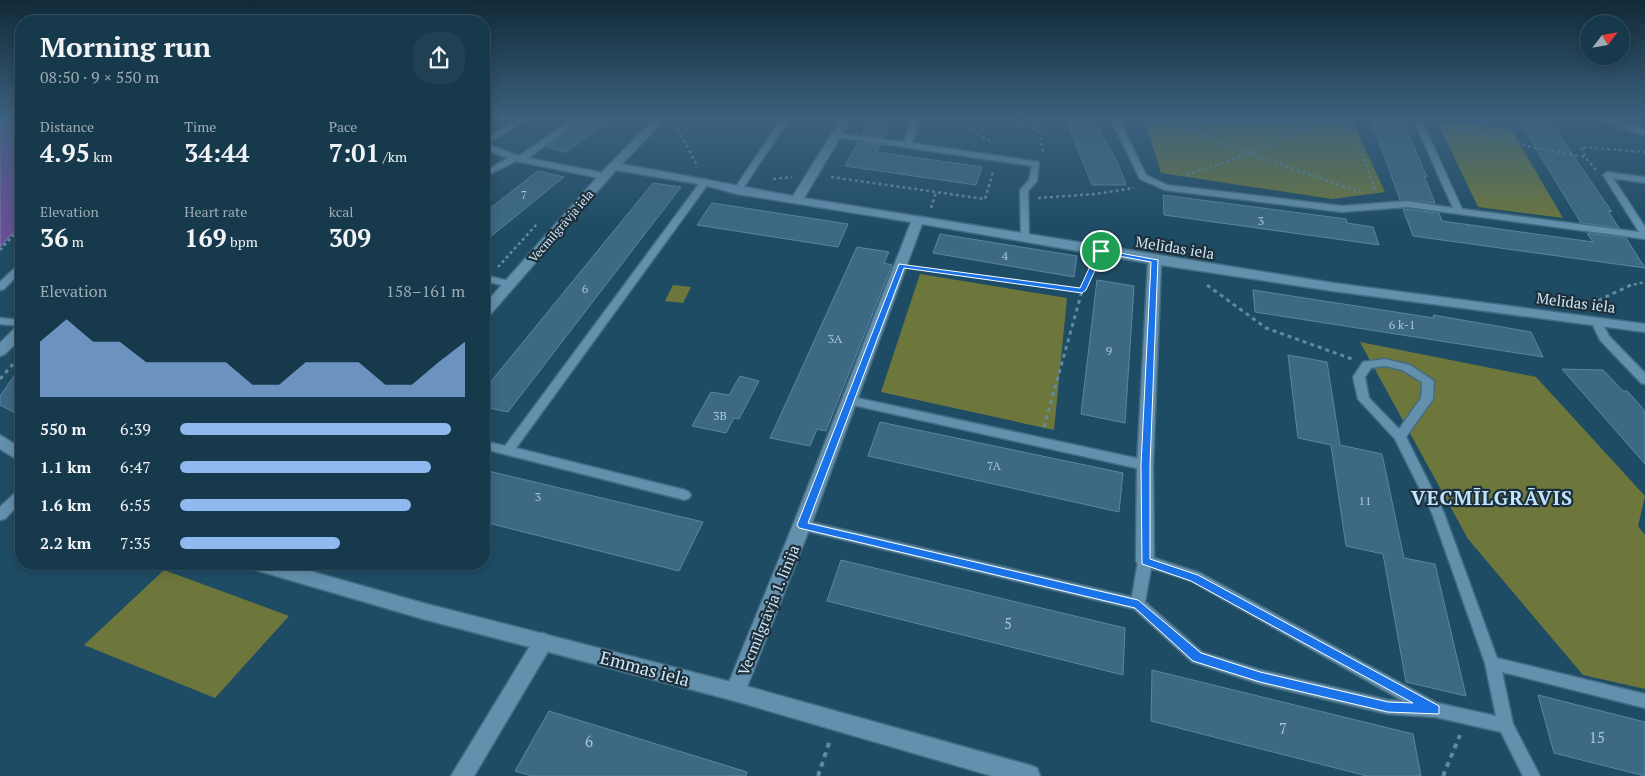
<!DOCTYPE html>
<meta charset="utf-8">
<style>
body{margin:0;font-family:"PT Serif",serif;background:#204053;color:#f1f3f6;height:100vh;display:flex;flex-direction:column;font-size:19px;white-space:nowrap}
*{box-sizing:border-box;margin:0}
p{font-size:16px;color:#9eacb5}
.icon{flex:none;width:28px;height:28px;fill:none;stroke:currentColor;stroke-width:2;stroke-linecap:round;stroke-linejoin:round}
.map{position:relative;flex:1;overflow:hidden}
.panel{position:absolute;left:15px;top:15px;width:475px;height:555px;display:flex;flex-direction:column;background:#17394c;border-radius:20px;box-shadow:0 2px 12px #0003,0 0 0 1px #365364}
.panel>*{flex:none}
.needle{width:32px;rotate:59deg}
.fabs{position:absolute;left:1580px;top:15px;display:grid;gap:10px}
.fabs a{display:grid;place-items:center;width:50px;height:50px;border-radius:50%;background:#17394c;box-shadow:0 2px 12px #0003,0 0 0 1px #365364;font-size:25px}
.pin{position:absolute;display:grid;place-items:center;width:42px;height:42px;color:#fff;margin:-21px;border:2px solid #fff;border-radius:50%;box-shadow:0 1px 5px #0007}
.round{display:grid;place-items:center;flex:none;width:52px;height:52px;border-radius:20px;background:#204053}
.headline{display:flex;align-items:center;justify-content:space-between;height:85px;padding:0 25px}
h1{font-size:28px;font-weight:800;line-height:38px}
.figures{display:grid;grid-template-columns:repeat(3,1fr);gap:8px;height:85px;padding:5px 25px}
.figures div{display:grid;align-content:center}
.figures b{font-size:25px;font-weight:800}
.figures small{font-size:14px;font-weight:400}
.figures p{font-size:14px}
.chart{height:140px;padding:10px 25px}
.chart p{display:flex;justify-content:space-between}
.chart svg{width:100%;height:90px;margin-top:5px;fill:#90b9f0;opacity:.7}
ul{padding:0 25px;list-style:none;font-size:16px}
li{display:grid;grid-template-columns:80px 60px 1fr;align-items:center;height:38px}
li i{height:12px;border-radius:6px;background:#90b9f0}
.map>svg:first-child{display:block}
.green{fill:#6d773b}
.water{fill:#675196;stroke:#867eb3}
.building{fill:#3d6984;stroke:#5986a2}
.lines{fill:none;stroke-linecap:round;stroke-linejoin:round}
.lane-casing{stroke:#436b81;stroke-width:3}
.street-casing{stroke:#436b81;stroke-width:3}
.secondary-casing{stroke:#436b81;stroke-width:3}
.path-far2{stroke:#64899e;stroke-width:2.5;stroke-dasharray:3 3;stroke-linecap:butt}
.path-far1{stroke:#64899e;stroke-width:3;stroke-dasharray:4 4;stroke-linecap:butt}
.path{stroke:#64899e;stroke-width:4;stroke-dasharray:5 5;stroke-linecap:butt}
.lane{fill:#6390ad;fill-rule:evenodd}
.street{fill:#6390ad;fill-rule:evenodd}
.secondary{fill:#6390ad;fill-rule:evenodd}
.route{fill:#1a73e8;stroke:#fff;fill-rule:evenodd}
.labels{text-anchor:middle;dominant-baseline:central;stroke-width:4.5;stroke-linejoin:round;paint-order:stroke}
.far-number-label{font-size:11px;fill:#abc8da}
.number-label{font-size:12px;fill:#abc8da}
.far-street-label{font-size:12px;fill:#d0e7f7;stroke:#1c2f3b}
.street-label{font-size:15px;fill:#d0e7f7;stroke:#1c2f3b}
.near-number-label{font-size:15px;fill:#abc8da}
.near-street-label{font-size:18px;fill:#d0e7f7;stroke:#1c2f3b}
.district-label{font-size:20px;font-weight:bold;letter-spacing:1px;fill:#bfe5fe;stroke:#1c2f3b}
</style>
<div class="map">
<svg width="1645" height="776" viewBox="0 0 1645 776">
<rect width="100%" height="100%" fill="#1f4c65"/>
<path class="green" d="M1144,119L1352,120L1385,192L1332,199L1161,173Z
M1437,121L1511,129L1563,218L1478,207Z
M920,274L1067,298L1054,430L881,392Z
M673,285L691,287L683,303L665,301Z
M1360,342L1536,377L1645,496L1638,526L1645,535V689L1583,675L1468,539Z
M164,570L289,616L215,698L84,645Z"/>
<path class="water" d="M0,119H21V224L0,247Z"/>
<path class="building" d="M584,119H612L566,152L547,147Z
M870,119H893L884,137L862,134Z
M1066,119H1094L1118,164L1126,185H1092Z
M1371,119H1402L1427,177L1424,176L1435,203L1400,200Z
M1518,119L1551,123L1612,212L1608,211L1619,228L1581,223Z
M858,142L880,145L877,152L982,167L976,185L845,166Z
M538,171L564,177L484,242V213Z
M653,183L681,187L508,412L484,407V390Z
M1163,195L1346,219L1347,223L1373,227L1379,245L1164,215Z
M712,203L848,224L838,247L697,225Z
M1403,209L1439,213L1442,221L1593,242L1587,233L1626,238L1645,268L1413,236Z
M940,234L1077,256L1074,277L933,253Z
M857,247L889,252L884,263L892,265L826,431L817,429L810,446L770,438Z
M1097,280L1134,286L1125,423L1081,414Z
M1253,290L1434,318L1433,315L1531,332L1543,357L1255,312Z
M1288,355L1327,362L1340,445L1382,454L1404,558L1435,564L1466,696L1406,682L1383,554L1346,546L1331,445L1298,438Z
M21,366V416L0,405V396Z
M1562,369L1603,370L1623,391H1627L1631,395L1645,411V464Z
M740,376L759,381L739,419L734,418L726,433L692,426L711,392L729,395Z
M880,422L1123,473L1119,512L868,456Z
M484,470L703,522L679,571L484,522Z
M841,560L1125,628L1123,675L827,601Z
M1152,670L1413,734L1421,776H1367L1151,721Z
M1538,695L1645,722V776L1554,753Z
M549,711L747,772L746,776H532L515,771Z"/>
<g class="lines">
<defs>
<path id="lane" d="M518,119H527L487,144L519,156L573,119H582L528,158L604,173L608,176L604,179L516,161L484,177V172L508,158L484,149V140Z
M781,119H789L740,193H734L733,191Z
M912,119H920L912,143L1039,162L1037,181L1028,191L1029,239H1023L1021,237L1020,190L1029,180L1032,166L837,137L833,135L837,133L904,142Z
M1111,119H1119L1146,175L1167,185L1342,206L1407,201L1453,208L1413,119H1421L1462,209L1639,232L1603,175L1607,172L1645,177V183L1613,178L1645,227V239L1407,207L1342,212L1165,190L1140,179Z
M705,179L709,182L708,184L516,448L685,490L689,492L691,495L689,498L685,500L484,449V441L505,446L702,180Z
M21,264V272L4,289L0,290V282L18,265Z
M484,275L513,282L515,284L510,287L484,281Z
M0,318L21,320V326L0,324Z
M1596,318L1600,319L1609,336L1645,373V384L1641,383L1600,340L1591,321Z
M1385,359L1410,365L1434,381L1433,399L1406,437L1444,513L1497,658L1645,694V708L1502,672L1513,724L1540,776H1523L1501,732L1435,717L1388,714L1260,684L1192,662L1134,609L802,530L797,529L795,525L797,521L802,520L1132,597L1138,561L1140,557L1145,555L1200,573L1437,703L1496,716L1485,663L1432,513L1395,439L1358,399L1353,377L1363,362ZM1385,366L1402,370L1422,382L1421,398L1399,429L1369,398L1365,377L1371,368ZM1151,568L1191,581L1403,701L1388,700L1260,670L1202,652L1145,602Z
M848,396L1145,460L1149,462L1151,465L1149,468L1145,470L844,403L842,400L844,397Z
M21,489V502L5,519L0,520V507L17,491Z"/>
<path id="street" d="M654,119H665L622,164L793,196L841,119H851L804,198L1333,283L1645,324V332L1333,291L1161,265L1153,465L1154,561L1151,566L1145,568L1139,566L1136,561L1137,465L1148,263L922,224L811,525L745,692L742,699L735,701L728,699L725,692L793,525L911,222L737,194L704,185L616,170L489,316L484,317V305L600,174Z
M1598,119H1612L1645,130V136Z
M543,633L550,636L553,642L550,648L474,776H451L536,636Z"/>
<path id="secondary" d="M21,326V338L5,354L0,356V343L16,327Z
M0,435L21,448V462L0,449Z
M250,564H285L423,603L735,683L1029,765L1037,768L1040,776H992L735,701L423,619L259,571L253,569Z"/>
</defs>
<use href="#lane" class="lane-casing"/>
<use href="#street" class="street-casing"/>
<use href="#secondary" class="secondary-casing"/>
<path class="path-far2" d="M951,119L990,141
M1038,119L1043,153
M1162,119L1249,153L1360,192
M1350,119L1376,193
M1435,122L1536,148L1585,157L1596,170
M675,124L698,167
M962,124L998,122L1039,129
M1585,156L1581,147L1645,152
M1186,174C1234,162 1277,141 1321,119
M831,177L985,199L993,172
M773,179L792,177
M1038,198L1095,194L1134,188
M931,208L936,192
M0,250L21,227
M498,267L537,224
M917,268L1046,286
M1084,286L1095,264
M1628,286L1645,282"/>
<path class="path-far1" d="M1037,285L1082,291L1085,285
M1207,285L1266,328L1352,359
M1591,304L1631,285
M0,379L13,364
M1044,427L1082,291"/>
<path class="path" d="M818,776L830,740
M1443,776L1460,735"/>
<use href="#lane" class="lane"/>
<use href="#street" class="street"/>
<use href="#secondary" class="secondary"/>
</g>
<linearGradient id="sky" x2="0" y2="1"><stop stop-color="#112a38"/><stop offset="0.52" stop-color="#3c617e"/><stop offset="1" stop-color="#3c617e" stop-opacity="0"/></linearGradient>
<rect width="1645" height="227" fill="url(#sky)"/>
<path class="route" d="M1098,249L1158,260L1150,465V559L1198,575L1439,706V714L1388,712L1260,682L1193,661L1135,608L799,528L797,525L899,264L1080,288ZM1103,253L1151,262L1141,465L1142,564L1191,581L1413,703L1388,702L1260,672L1201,653L1138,600L808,523L904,268L1082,293L1086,290Z"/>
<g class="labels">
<g class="far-number-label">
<text x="524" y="195">7</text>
</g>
<g class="number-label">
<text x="1261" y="220">3</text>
<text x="1005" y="255">4</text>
<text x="585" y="288">6</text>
<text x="1402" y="324">6 k-1</text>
<text x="835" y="338">3A</text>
<text x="1109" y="350">9</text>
<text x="720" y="415">3B</text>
<text x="994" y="465">7A</text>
<text x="538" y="496">3</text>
<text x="1365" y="500">11</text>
</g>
<g class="far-street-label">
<text transform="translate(561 226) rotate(-49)">Vecmīlgrāvja iela</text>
</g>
<g class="street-label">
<text transform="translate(1175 247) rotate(9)">Melīdas iela</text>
<text transform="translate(1576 302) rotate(7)">Melīdas iela</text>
<text transform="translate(768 610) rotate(-68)">Vecmīlgrāvja 1. līnija</text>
</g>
<g class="near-number-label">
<text x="1008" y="623">5</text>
<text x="1283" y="728">7</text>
<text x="1597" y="737">15</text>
<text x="589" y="741">6</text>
</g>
<g class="near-street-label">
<text transform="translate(645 668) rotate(15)">Emmas iela</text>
</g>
<g class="district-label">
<text x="1492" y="497">VECMĪLGRĀVIS</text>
</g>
</g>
</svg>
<div class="fabs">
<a><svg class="needle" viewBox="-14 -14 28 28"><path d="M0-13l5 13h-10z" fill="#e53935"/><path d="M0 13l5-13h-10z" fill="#9eacb5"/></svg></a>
</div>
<div class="pin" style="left:1101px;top:251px;background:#1e9e55"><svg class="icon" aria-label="arrive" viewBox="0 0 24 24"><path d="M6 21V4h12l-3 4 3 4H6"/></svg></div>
<section class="panel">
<div class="headline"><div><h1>Morning run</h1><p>08:50 · 9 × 550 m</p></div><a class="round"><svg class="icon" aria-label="share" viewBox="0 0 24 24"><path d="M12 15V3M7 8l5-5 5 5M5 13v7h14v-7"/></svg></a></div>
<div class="figures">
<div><p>Distance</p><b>4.95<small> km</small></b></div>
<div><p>Time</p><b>34:44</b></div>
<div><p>Pace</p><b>7:01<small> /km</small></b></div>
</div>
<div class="figures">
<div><p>Elevation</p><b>36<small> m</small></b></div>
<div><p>Heart rate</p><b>169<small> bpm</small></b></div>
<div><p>kcal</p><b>309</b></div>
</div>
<div class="chart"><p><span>Elevation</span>158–161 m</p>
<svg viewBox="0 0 160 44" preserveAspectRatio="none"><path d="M0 44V17L10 6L20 17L30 17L40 27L50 27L60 27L70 27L80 38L90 38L100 27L110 27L120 27L130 38L140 38L150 27L160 17V44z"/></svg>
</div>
<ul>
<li><b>550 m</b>6:39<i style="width:95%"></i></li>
<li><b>1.1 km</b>6:47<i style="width:88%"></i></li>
<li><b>1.6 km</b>6:55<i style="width:81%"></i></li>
<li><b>2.2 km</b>7:35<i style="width:56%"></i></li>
</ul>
</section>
</div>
